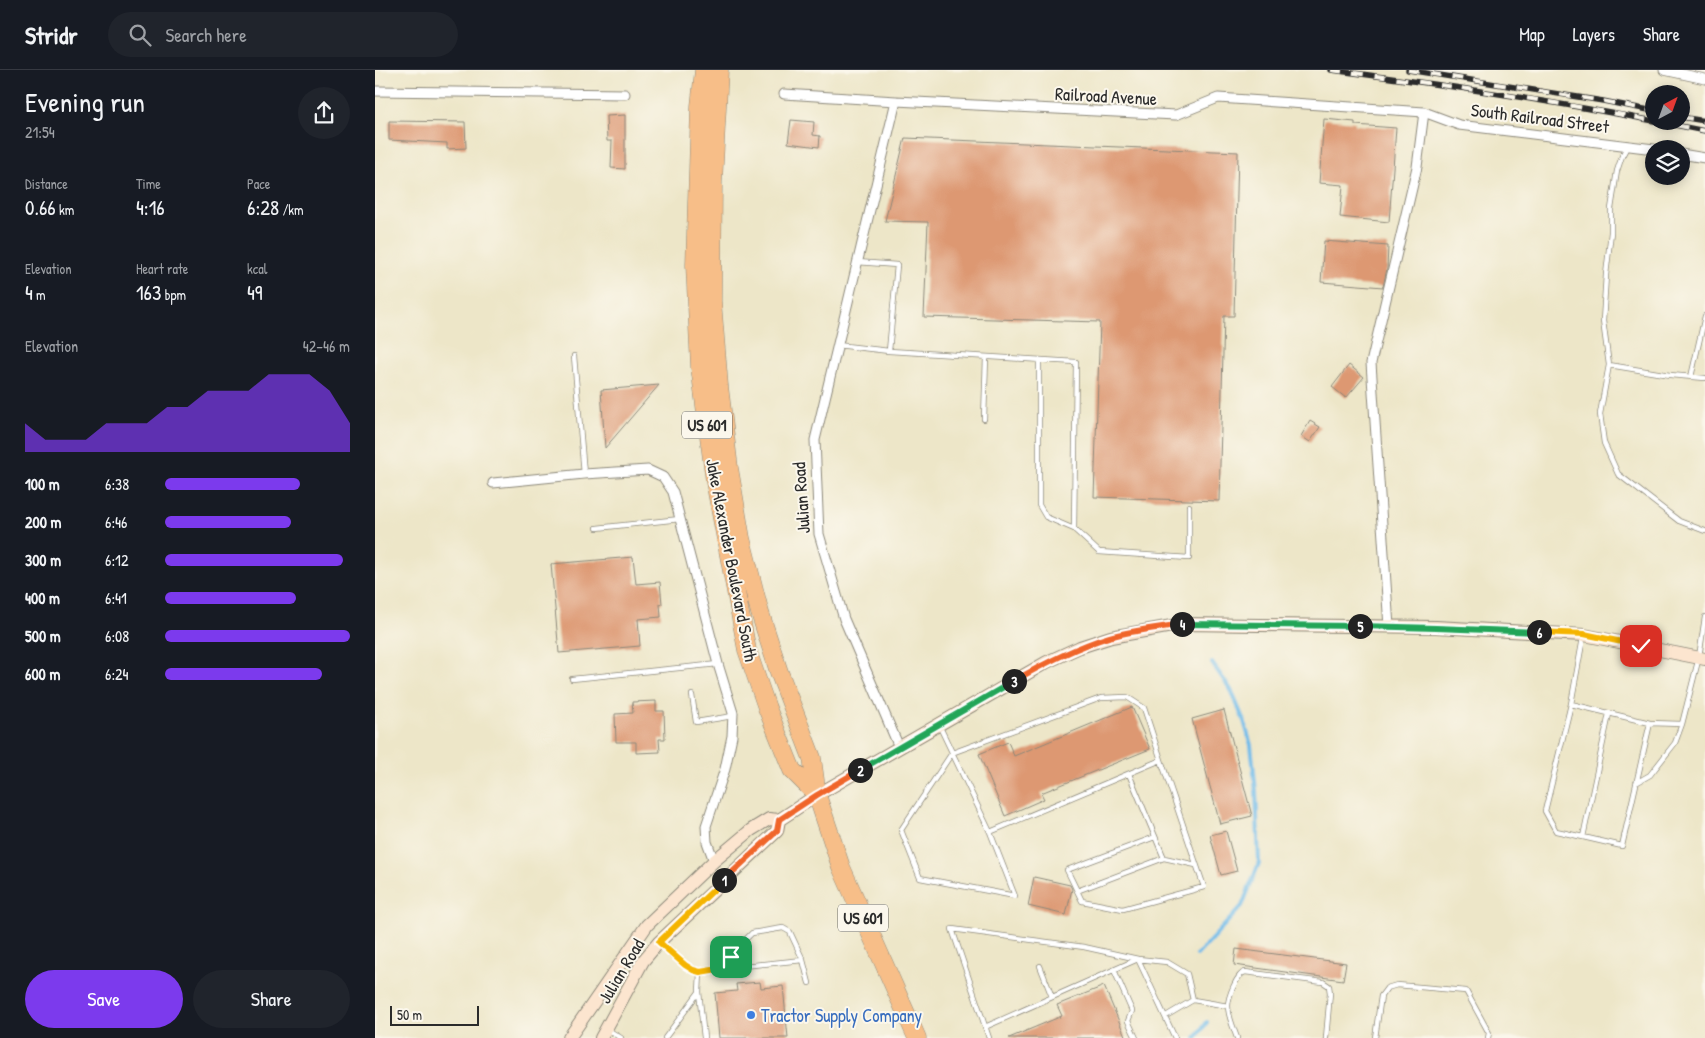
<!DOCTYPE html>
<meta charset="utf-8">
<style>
body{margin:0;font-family:"Patrick Hand",sans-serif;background:#20242c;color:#f1f3f6;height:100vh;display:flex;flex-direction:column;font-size:19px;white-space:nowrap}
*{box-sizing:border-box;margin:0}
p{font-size:16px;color:#9ea1a6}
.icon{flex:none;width:28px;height:28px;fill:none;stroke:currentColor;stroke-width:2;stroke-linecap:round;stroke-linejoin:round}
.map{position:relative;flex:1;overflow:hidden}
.details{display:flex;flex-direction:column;background:#171b24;width:375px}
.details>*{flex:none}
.needle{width:32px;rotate:41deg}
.buttons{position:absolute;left:1270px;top:15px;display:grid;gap:10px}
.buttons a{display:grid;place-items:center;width:45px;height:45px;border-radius:50%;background:#171b24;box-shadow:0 2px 12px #0003;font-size:25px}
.scale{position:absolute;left:15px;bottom:12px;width:89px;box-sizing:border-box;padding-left:5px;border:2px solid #2b2b2b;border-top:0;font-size:14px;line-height:18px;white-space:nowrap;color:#2b2b2b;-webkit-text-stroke:4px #fbf7ec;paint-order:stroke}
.pin{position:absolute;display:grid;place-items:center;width:42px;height:42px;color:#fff;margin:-21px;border-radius:10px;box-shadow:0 2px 8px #0006}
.km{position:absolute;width:25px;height:25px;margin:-12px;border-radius:50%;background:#222;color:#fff;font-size:14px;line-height:25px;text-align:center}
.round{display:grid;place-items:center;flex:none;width:52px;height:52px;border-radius:26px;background:#20242c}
.headline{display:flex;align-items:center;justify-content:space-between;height:85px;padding:0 25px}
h1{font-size:28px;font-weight:600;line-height:38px}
.metrics{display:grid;grid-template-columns:repeat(3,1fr);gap:8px;height:85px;padding:5px 25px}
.metrics div{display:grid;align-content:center}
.metrics b{font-size:21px;font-weight:600}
.metrics small{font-size:14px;font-weight:400}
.metrics p{font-size:14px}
.chart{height:140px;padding:10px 25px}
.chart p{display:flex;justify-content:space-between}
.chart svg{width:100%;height:90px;margin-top:5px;fill:#7c3aed;opacity:.7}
.primary-button{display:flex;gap:10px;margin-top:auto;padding:10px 25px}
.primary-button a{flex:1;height:58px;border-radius:30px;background:#7c3aed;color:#fff;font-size:20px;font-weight:600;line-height:58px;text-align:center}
.primary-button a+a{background:#20242c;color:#f1f3f6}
ul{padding:0 25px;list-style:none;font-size:16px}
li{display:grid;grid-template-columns:80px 60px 1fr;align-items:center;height:38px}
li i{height:12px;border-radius:6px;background:#7c3aed}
header{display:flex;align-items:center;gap:30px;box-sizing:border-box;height:70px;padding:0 25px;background:#171b24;border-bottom:1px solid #363941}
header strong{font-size:24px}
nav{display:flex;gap:28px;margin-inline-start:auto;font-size:18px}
.search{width:350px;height:45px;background:#20242c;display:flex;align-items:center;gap:12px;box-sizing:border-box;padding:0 18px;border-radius:28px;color:#9ea1a6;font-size:19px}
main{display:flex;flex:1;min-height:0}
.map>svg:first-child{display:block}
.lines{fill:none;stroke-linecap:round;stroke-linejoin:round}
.stream{stroke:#70bbe9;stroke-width:4}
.building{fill:#dd9872}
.lane-casing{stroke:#8c887a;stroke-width:6}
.street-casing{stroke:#8c887a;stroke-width:11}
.secondary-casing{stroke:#8c887a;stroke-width:14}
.highway-casing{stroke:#8c887a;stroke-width:19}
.lane{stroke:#fff;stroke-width:4.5}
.street{stroke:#fff;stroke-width:9}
.secondary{stroke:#fce5cf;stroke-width:12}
.highway{stroke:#f7be88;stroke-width:18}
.rail-casing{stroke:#2b2b2b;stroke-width:5.5}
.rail{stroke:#fbf7ec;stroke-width:4;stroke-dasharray:11;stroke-linecap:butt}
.split-1-casing{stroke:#fff;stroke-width:10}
.split-2-casing{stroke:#fff;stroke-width:10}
.split-3-casing{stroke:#fff;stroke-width:10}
.split-4-casing{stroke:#fff;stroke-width:10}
.split-5-casing{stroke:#fff;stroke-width:10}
.split-6-casing{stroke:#fff;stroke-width:10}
.split-7-casing{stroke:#fff;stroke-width:10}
.split-1{stroke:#f5b400;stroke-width:6}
.split-2{stroke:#f0652b;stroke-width:6}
.split-3{stroke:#22a559;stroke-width:6}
.split-4{stroke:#f0652b;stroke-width:6}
.split-5{stroke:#22a559;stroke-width:6}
.split-6{stroke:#22a559;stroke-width:6}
.split-7{stroke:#f5b400;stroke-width:6}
.shop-dot{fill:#3f7fe0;stroke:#fbf7ec;stroke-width:2}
.labels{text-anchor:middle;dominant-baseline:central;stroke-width:4;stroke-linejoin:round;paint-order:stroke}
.shield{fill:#fbf7ec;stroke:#696865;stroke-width:1}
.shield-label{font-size:16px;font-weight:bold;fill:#2b2b2b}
.street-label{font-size:18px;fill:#2b2b2b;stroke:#fbf7ec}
.shop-label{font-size:18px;fill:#366cbe;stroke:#fbf7ec;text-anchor:start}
</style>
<header>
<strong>Stridr</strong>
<div class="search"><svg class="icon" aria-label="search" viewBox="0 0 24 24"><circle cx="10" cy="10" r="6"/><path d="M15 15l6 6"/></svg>Search here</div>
<nav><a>Map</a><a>Layers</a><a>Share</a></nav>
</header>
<main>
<section class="details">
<div class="headline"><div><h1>Evening run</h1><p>21:54</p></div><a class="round"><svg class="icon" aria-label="share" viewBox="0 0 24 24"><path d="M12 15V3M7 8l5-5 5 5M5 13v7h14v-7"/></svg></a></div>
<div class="metrics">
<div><p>Distance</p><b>0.66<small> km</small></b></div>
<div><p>Time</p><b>4:16</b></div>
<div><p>Pace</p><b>6:28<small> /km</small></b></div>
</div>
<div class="metrics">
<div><p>Elevation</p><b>4<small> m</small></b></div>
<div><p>Heart rate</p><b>163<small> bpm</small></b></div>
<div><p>kcal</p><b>49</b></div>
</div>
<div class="chart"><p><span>Elevation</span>42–46 m</p>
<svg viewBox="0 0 160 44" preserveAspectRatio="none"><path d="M0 44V30L10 38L20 38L30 38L40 30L50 30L60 30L70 22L80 22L90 14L100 14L110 14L120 6L130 6L140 6L150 14L160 30V44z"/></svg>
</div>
<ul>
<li><b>100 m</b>6:38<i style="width:73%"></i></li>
<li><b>200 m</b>6:46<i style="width:68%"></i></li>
<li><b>300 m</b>6:12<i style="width:96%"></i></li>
<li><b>400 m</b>6:41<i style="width:71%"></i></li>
<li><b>500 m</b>6:08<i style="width:100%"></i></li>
<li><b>600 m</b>6:24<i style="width:85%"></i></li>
</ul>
<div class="primary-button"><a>Save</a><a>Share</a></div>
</section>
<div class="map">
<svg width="1330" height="968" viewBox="0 0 1330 968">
<rect width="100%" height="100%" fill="#fbf7ec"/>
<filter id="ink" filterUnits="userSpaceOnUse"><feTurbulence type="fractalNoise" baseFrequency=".02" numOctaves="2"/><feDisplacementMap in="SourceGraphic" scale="10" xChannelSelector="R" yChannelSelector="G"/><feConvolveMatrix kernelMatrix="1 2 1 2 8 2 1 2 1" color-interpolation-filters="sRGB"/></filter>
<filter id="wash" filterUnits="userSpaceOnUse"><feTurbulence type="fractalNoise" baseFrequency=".0096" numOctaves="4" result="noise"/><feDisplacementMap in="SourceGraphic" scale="20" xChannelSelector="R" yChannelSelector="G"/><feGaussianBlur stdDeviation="1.12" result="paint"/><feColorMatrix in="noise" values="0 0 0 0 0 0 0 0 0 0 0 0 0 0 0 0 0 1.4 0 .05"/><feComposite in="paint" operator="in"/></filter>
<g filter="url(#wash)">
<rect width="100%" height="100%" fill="#ede6c8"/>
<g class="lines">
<path class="stream" d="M822,885L867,836L884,793L881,721L876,675L869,651L856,620L837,593
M821,968L832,952"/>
</g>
<g id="blocks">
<path class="building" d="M250,45V99L236,98L237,71H232L231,46Z
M949,49L980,52V55L1021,58L1014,152L965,147L968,115L944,113Z
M416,50L439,52L438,65L445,66L444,77L413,73Z
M14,51L90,52L91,78L72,79V73L14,70Z
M530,68L863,82L859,246H849L844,431L719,427L725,252L549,247L553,152L510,151Z
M949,171L1013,176L1012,199L1008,217L946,212Z
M974,295L989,307L971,328L957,317Z
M284,315L230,378L226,320Z
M935,351L945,357L935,372L926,366Z
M258,487L261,514L285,512L287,534H285L286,547L263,549L265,576L184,583L176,494Z
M281,631V641H289L290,669H284L285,682L261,683V672H241L240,644L258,643L257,632Z
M757,637L775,679L666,723L669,729L630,746L604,684L633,672L639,686Z
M849,640L877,746L845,754L817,649Z
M851,761L862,801L846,805L835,765Z
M659,807L695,815L697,819L691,845L653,836Z
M861,879L971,893L968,910L859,895Z
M385,912L386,918L408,916L413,968H344L340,923L362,921L361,914Z
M729,916L751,968H634L687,946L682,935Z"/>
</g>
</g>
<g filter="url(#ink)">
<use href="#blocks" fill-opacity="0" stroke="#8c887a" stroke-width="1"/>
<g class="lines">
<defs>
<path id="lane" d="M462,275L514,281L522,195L482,192
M514,281L701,292L699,459L724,482L814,488V436
M199,286L209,404
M664,290V435L671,447L699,459
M1234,295L1228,251L1231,205L1236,162V139L1242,101L1247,86L1253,75
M1316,307L1330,246
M1330,308L1295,305L1234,295L1225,344L1229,373L1243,404L1304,451L1330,461
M609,349L611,287
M222,458L305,449
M1208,568L1196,634L1275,653L1307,654L1324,587L1330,547
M197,609L343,594
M317,625L321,652L358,646
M1196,634L1170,741L1181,761L1208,767
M1234,644L1208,767L1247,776L1275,653
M564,655L615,762L786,690L769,638L752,627L726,628L577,683L526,760L545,808L640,826L615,762
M754,704L789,788L821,795
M1261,713L1275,705L1300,673L1307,654
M780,767L692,800L707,831L748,839L829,817L786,690
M702,821L789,788
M285,873L309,895L325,902L349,898L428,890
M665,896L677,927
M349,898L363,877L377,863L408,858L415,862L428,890L434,913
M739,900L757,941L753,951L761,968
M325,902L324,922L329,968
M791,946L818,930L853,936
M610,957L763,889L792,892L812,904L818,930
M233,960L246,968
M290,968L324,922
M614,968L577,859L709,877L763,889L800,968
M862,968C859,959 853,946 853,936C853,927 862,904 870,902L948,912L954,916L955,923L951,968
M1000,968L1006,926L1012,918L1022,915L1091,921L1114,963L1113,968"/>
<path id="street" d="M1289,0L1330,9
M0,21L250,24
M409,24L521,31L801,45L843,28L1049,42L1084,55L1279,79
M521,31L440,370L444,464L469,549L524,677
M1306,84L1330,88
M118,413L209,404L273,400L288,407L298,422L343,594L358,643L357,666L350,699L331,756L332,772L339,791
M1014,557L996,293L1042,97L1049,42"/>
<path id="secondary" d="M194,968L272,855L339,791L376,760L394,749L404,750L442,725L672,592L705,577L736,567L808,554L1061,557L1209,565L1330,589
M226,968L268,891L284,872L402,761L404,750"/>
<path id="highway" d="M329,0L325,36L320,195L325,297L340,412L372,580L392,638L417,700L442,725
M344,0L338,112L337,231L344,316L354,398L366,468L385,543L404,602L437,688L442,725L466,797L542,968"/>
</defs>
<use href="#lane" class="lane-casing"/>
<use href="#street" class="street-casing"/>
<use href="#secondary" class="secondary-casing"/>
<use href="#highway" class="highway-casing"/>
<use href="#lane" class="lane"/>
<use href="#street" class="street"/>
<use href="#secondary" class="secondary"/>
<use href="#highway" class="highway"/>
<defs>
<path id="rail" d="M956,0C1064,14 1172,30 1279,51
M1033,0L1228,31L1279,41
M1306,47L1330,51
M1280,51L1330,61"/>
</defs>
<use href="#rail" class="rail-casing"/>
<use href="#rail" class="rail"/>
</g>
</g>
<g class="lines" filter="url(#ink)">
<defs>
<path id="split-1" d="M349,810L284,872L310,895L318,900L325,902L349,898L356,887"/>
<path id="split-2" d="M349,810L402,761L404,750L442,725L485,700"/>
<path id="split-3" d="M485,700L639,611"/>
<path id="split-4" d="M639,611C670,593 701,577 734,567C758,560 783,558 807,554"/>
<path id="split-5" d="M807,554L985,556"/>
<path id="split-6" d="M985,556L1061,558L1164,562"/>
<path id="split-7" d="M1164,562L1209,564L1266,576"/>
</defs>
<use href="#split-1" class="split-1-casing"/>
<use href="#split-2" class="split-2-casing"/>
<use href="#split-3" class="split-3-casing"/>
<use href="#split-4" class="split-4-casing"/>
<use href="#split-5" class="split-5-casing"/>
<use href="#split-6" class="split-6-casing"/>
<use href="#split-7" class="split-7-casing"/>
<use href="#split-1" class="split-1"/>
<use href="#split-2" class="split-2"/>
<use href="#split-3" class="split-3"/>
<use href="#split-4" class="split-4"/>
<use href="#split-5" class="split-5"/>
<use href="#split-6" class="split-6"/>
<use href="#split-7" class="split-7"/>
</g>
<circle class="shop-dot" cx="376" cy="945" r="5"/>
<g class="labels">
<g class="shield">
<rect x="307" y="341.5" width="50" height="27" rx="4"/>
<rect x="463" y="834.5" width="50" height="27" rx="4"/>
</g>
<g class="shield-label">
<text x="332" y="355">US 601</text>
<text x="488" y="848">US 601</text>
</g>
<g class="street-label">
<text transform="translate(731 26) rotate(3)">Railroad Avenue</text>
<text transform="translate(1165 48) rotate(7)">South Railroad Street</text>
<text transform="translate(426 428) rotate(-94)">Julian Road</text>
<text transform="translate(357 490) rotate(79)">Jake Alexander Boulevard South</text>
<text transform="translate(246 901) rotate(-59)">Julian Road</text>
</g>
<g class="shop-label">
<text x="386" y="945">Tractor Supply Company</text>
</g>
</g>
</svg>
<div class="buttons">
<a><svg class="needle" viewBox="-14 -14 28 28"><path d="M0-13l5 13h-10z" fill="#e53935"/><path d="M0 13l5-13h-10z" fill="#9ea1a6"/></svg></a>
<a><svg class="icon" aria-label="layers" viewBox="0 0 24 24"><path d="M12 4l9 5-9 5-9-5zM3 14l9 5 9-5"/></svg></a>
</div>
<div class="scale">50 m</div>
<div class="pin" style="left:356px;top:887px;background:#1e9e55"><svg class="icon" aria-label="arrive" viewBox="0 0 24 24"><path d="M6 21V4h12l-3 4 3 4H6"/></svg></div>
<div class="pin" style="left:1266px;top:576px;background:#d93025"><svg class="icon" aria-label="check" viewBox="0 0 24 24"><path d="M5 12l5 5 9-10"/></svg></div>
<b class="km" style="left:349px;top:810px">1</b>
<b class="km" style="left:485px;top:700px">2</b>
<b class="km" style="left:639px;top:611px">3</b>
<b class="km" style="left:807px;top:554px">4</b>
<b class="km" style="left:985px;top:556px">5</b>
<b class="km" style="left:1164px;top:562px">6</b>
</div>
</main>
